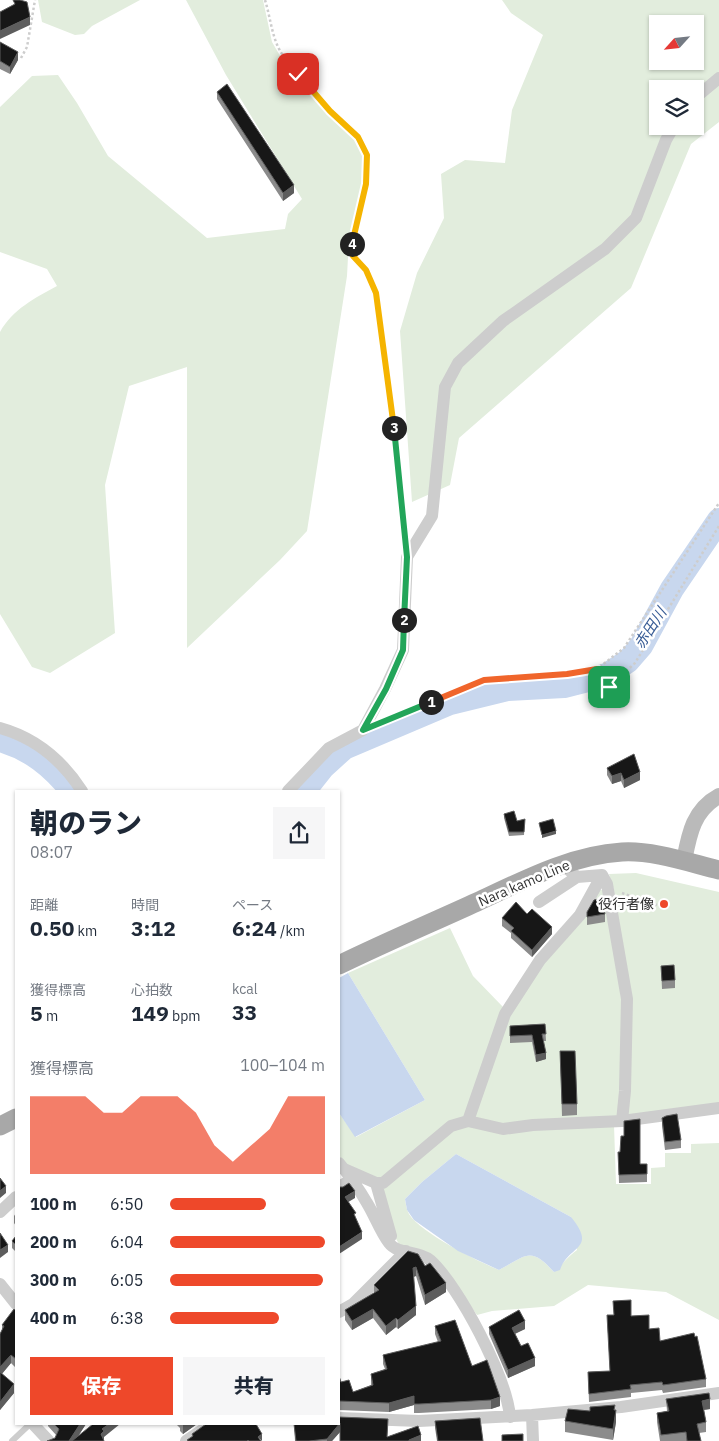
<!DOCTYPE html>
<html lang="ja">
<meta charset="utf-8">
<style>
body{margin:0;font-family:"IBM Plex Sans","Noto Sans JP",sans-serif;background:#f6f6f7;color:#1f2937;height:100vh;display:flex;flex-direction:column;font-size:19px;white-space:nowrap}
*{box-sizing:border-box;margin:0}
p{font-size:16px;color:#747a83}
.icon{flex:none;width:28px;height:28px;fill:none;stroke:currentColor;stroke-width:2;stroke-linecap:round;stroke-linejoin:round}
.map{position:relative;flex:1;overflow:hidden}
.panel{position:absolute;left:15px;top:790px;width:325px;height:635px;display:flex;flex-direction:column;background:#fff;border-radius:0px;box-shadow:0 1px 4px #0004}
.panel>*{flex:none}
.needle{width:32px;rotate:243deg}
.fabs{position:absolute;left:649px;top:15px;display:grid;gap:10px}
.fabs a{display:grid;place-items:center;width:55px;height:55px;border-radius:0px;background:#fff;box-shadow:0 1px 4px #0004;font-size:25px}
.pin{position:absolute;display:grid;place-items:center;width:42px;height:42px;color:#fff;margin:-21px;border-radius:10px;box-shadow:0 2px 8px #0006}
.km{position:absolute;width:25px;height:25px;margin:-12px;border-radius:50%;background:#222;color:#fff;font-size:14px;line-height:25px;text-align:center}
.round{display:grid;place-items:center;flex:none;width:52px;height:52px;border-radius:0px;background:#f6f6f7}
.summary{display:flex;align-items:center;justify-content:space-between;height:85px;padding:0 15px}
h1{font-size:28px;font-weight:800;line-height:38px}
.stats{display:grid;grid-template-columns:repeat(3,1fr);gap:8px;height:85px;padding:5px 15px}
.stats div{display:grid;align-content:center}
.stats b{font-size:21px;font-weight:800}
.stats small{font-size:14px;font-weight:400}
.stats p{font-size:14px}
.chart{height:140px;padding:10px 15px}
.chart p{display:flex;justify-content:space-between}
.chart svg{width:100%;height:90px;margin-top:5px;fill:#ee482a;opacity:.7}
.cta{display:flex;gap:10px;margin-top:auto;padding:10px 15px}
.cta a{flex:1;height:58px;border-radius:0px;background:#ee482a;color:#fff;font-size:20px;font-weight:800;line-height:58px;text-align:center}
.cta a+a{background:#f6f6f7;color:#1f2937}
ul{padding:0 15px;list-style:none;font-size:16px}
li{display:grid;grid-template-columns:80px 60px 1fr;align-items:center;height:38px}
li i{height:12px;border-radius:6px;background:#ee482a}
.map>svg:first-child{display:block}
.green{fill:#e2eddd;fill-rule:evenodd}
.water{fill:#c8d7ee}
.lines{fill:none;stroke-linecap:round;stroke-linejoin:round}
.river{stroke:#c8d7ee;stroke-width:24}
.path{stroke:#cdcdcd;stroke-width:2.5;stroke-dasharray:2.5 2.5;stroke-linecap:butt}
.service{stroke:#cdcdcd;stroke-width:6}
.minor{stroke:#cdcdcd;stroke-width:12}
.secondary{stroke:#bababa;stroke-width:16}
.primary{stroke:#a8a8a8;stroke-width:19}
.wall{fill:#8b8b8b}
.shaded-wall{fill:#5d5d5d}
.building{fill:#171717;stroke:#5d5d5d}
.split-1-casing{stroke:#fff;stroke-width:10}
.split-2-casing{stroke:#fff;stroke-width:10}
.split-3-casing{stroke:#fff;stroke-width:10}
.split-4-casing{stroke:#fff;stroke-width:10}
.split-5-casing{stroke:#fff;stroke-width:10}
.split-1{stroke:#f0652b;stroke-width:6}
.split-2{stroke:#22a559;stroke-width:6}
.split-3{stroke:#22a559;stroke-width:6}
.split-4{stroke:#f5b400;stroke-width:6}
.split-5{stroke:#f5b400;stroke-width:6}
.poi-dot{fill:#ee482a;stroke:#fff;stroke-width:2}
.labels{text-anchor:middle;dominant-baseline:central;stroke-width:5;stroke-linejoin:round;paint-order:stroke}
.street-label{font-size:14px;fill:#303030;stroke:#fff}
.poi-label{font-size:14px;fill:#303030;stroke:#fff;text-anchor:end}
.water-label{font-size:15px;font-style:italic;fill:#395d96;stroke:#fff}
</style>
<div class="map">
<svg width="719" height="1441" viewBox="0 0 719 1441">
<rect width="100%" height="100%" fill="#fff"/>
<path class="green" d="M38,0H140L92,26L84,34L75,35L42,22Z
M186,0H263L272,42L279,54L328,111L353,135L366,155L364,181L349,238L347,276L307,531L280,560L187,648V367L129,386L105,485L115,633L50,673L32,667L0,614V332C13,309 35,298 57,286L47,269L0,252V107L32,76L58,75L77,103L108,156L207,238L285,229L288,214L302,199L226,75Z
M502,0H719V122L691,144L631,288L459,438L450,485L412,502L400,331L417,273L444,218L441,174L465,160L505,163L512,110L543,35L511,13ZM658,24H695V61H658ZM658,89H695V126H658Z
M636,873L719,892V1107L624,1119L627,1091L614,890L609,874Z
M598,890H604L623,999L619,1118L504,1126L470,1118L508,1012Z
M450,928L473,976L504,1008L466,1118L382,1180C366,1174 345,1171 339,1154V1113L356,1137L425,1100L348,973Z
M614,1125L616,1184H651V1168L665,1167V1153H691V1144L719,1143V1320L666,1292L588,1285L554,1306L492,1311L477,1315L444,1269L399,1244L392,1232L380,1186L457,1126ZM456,1154L571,1217L577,1250C567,1257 562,1265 554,1272C530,1245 526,1256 499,1270C477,1261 421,1233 409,1214C406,1209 406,1204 405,1199L422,1182Z"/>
<path class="water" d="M348,973L425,1100L355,1137L339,1113V978Z
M456,1154L571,1217C598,1250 568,1245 560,1270L554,1272C530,1245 526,1256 499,1270L458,1251L414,1220L407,1210L405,1199L422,1182Z"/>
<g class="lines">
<path class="river" d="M0,740C31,749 52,766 72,791
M304,791L323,767L344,748L450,703L508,689L564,686L607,675L628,661L641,646L672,589L719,520"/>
<path class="path" d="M265,0C271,19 272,41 284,57C297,76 313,94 328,110C342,124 362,135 367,155C375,186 350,223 353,256L366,270L376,293L405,535
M21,58L27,47L35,0
M597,669L609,687L635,663L719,526
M380,723L485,679L567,674L597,669L624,648L719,503
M622,893L657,905"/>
<path class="service" d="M12,1441L30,1424"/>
<path class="minor" d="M695,98L719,78
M0,728C36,738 62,760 82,791
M288,791L329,748L363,730L385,689L403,650L407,557L432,516L445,387L458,363L503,321L605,249L636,218L666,140L674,126
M563,865L577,877L602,875L607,884L627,999L625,1091L622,1121L719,1108
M539,902L577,877
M468,1121L505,1014L540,960L580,915L602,875
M339,1163C349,1175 359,1189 367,1203C375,1216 380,1231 389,1243C398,1255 418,1250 430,1260C459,1286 507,1378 510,1417
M344,1169L376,1183H383L451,1126L468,1121L503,1129L533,1125L622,1121
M376,1183L391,1236
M339,1187L351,1180
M0,1212L16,1197
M0,1284L16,1304
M339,1312L353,1304L406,1251
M532,1415L533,1441
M339,1418L419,1421L532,1415L621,1407L719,1393
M33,1424L49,1441
M186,1441L211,1424"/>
<path class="secondary" d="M684,861C689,835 693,810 719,796"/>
<path class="primary" d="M339,965C384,943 431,923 477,902C522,881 571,855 622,852C652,850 690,863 719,870
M0,1126L16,1118"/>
</g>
<path class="wall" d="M0,42L18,60L10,74L0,69Z
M217,92L294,193L283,201L217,99Z
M607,768L640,780L624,788L621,781L612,784L607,775Z
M504,814L517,821L525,819L524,835L509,836L504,818Z
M587,912L605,914V922L587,925Z
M527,914L552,934L532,957L511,938V933L502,926V918Z
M661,966L675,980V988L662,989Z
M545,1024L546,1041H543L546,1059L536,1062L532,1042L510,1043V1026Z
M560,1051L577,1104V1115L562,1116Z
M662,1118L681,1140V1148L665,1150L662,1126Z
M618,1152L640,1164H647V1182L619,1183Z
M16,1213V1226L14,1223V1216Z
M16,1236V1252L12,1248V1241Z
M408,1251L425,1266L446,1292L425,1305L416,1276L413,1277L416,1315L398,1329L396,1327L386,1335L373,1318L352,1330L345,1320V1310L374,1293V1285Z
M16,1311V1368L11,1363L2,1374L14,1393L0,1410V1334L2,1330V1325Z
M607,1315L631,1316L649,1329L660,1341L695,1337L706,1379V1387L663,1393L662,1390L631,1393V1397L589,1402L588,1372L610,1371Z
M435,1326L472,1366L500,1406L491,1409L419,1413H414V1405L389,1412L339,1410V1376L341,1382L353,1392L371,1385V1374L385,1369L383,1364V1355L438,1342L435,1334Z
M489,1327L525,1329L515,1334L521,1346L535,1366L508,1378L489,1334Z
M666,1399L710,1409L704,1410L706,1422V1432L699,1433L701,1441H660L657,1422V1413L667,1411Z
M615,1410L616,1422L613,1440L565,1432V1421L590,1411Z
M339,1417L388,1419L387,1437L418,1426L421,1435V1441H340V1432L332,1441H295L294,1424H339Z
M435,1421L483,1441H437L435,1428Z
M48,1424H86L78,1436L104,1437V1441L55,1438L56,1435L48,1426Z
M176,1424H197L183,1434L180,1431V1428Z"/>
<path class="shaded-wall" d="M30,17V25L0,39V31Z
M18,52V60L10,74V67Z
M294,185V193L283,201V193Z
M640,772V780L624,788V780Z
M621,773V781L612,784V776Z
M556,831V834L542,838V835Z
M552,927V934L532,957V950Z
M546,1053V1059L536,1062V1055Z
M6,1186V1193L0,1198V1191Z
M355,1191V1198L345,1204V1197Z
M362,1232V1239L339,1254V1247Z
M8,1245V1252L0,1258V1250Z
M416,1267V1276L413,1277V1268Z
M446,1283V1292L425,1305V1295Z
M416,1306V1315L398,1329V1320Z
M373,1309V1318L352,1330V1321Z
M396,1318V1327L386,1335V1326Z
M525,1321V1329L512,1335V1328Z
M11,1355V1363L0,1376V1367Z
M535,1358V1366L508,1378V1370Z
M14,1384V1393L0,1410V1402Z
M414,1396V1405L389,1412V1403Z
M500,1397V1406L491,1409V1400Z
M710,1399V1409L702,1410V1401Z
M616,1410V1422L613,1440V1429Z
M340,1423V1432L332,1441H327V1439Z
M80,1424H86L75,1441H69Z
M109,1424H120L104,1437V1441L101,1434L102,1429Z
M183,1424H197L183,1434Z
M262,1434V1441L258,1437Z
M421,1435V1441H409V1440Z"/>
<path class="building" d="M13,0H20L27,2L30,17L0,31V12L15,4Z
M0,42L18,52L10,67L0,61Z
M227,84L294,185L283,193L217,92Z
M634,754L640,772L624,780L621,773L612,776L607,768Z
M514,811L517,821L525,819L524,832H509L504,814Z
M553,819L556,831L542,835L539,823Z
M602,898L605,914L587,917V912L594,900Z
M516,902L527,914L532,909L552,927L532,950L511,931L514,928L502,918Z
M674,965L675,980L662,981L661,966Z
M545,1024L546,1034H542L546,1053L536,1055L532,1035L510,1036V1026Z
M560,1051H575L577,1104H562Z
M677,1114L681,1140L665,1142L662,1118L666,1116Z
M640,1119V1164H647V1174L619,1175L618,1152H620L621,1136H624V1121Z
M0,1178L6,1186L0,1191Z
M349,1183L355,1191L345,1197L356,1213L354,1214L362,1232L339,1247V1187H343Z
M0,1233L8,1245L0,1250Z
M16,1236V1245L12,1241Z
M408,1251L418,1254L425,1266L430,1263L446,1283L425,1295L416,1267L413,1268L416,1306L398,1320L396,1318L386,1326L373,1309L352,1321L345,1310L379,1290L374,1285Z
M631,1300V1316L649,1315V1329L659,1328L660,1341L694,1333L695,1337L697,1336L706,1379L663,1385L662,1382L630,1385L631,1389L589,1394L588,1372L610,1371L607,1315H614L613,1301Z
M14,1309L16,1311V1359L11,1355L0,1367V1334L4,1326L2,1325Z
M519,1310L525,1321L512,1328L521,1346L528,1343L535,1358L508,1370L489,1327Z
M455,1320L472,1366L487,1360L500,1397L491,1400L419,1404H414V1396L389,1403L339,1401V1376L341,1382L349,1380L353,1392L373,1385L371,1374L387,1369L383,1355L441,1341L435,1326Z
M0,1372L14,1384L0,1402Z
M709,1393L710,1399L702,1401L706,1422L697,1424L701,1441H687L686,1432L661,1435L657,1413L669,1411L666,1399Z
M615,1405L614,1410H616L613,1429L565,1421L568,1409L590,1411V1407Z
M339,1417L388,1419L387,1437L418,1426L421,1435L409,1440V1441H340V1423L327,1439L309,1441H296L294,1424H339Z
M480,1418L483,1441H438L435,1421Z
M54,1424H80L69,1441H47L55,1438L59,1429Z
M93,1424H109L102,1429L104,1431L101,1434L104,1441H72Z
M206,1424H256L262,1434L258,1437L261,1441H249L248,1440L247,1441H188L187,1440L193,1436L192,1434Z
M523,1434V1441H502V1435Z"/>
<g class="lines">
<defs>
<path id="split-1" d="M431,702L484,680L567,674L597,669L609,687"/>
<path id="split-2" d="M404,620L403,650L386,689L363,730L431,702"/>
<path id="split-3" d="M394,428L407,557L404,620"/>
<path id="split-4" d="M352,244L353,256L366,270L376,293L394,428"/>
<path id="split-5" d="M298,74L330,111L358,137L367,155L366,184L352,244"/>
</defs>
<use href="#split-1" class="split-1-casing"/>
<use href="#split-2" class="split-2-casing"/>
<use href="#split-3" class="split-3-casing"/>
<use href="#split-4" class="split-4-casing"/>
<use href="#split-5" class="split-5-casing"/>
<use href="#split-1" class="split-1"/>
<use href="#split-2" class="split-2"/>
<use href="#split-3" class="split-3"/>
<use href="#split-4" class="split-4"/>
<use href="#split-5" class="split-5"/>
</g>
<circle class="poi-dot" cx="664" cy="904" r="5"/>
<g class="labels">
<g class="street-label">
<text transform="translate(524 883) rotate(-23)">Nara kamo Line</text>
</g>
<g class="poi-label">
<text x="654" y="904">役行者像</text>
</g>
<g class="water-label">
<text transform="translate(650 628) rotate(-57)">赤田川</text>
</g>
</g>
</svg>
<div class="fabs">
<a><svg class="needle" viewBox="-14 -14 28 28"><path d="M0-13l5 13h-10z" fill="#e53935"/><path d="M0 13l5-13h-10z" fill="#747a83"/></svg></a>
<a><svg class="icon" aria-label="layers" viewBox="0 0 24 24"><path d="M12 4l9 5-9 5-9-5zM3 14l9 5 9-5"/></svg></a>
</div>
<div class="pin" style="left:609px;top:687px;background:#1e9e55"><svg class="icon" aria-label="arrive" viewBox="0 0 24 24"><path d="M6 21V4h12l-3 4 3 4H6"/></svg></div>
<div class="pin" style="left:298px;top:74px;background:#d93025"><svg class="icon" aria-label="check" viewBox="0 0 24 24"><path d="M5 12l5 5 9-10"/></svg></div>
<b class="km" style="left:431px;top:702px">1</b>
<b class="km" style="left:404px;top:620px">2</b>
<b class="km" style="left:394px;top:428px">3</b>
<b class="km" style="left:352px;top:244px">4</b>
<section class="panel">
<div class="summary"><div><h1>朝のラン</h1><p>08:07</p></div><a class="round"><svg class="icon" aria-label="share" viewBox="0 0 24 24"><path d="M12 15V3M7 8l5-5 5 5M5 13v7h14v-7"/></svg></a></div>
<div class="stats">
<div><p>距離</p><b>0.50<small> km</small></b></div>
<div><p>時間</p><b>3:12</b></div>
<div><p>ペース</p><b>6:24<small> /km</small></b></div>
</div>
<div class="stats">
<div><p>獲得標高</p><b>5<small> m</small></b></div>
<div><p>心拍数</p><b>149<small> bpm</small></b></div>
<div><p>kcal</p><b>33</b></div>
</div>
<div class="chart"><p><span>獲得標高</span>100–104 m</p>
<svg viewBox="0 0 160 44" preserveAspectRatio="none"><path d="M0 44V6L10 6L20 6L30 6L40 14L50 14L60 6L70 6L80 6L90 14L100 30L110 38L120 30L130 22L140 6L150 6L160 6V44z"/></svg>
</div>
<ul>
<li><b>100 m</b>6:50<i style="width:62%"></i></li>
<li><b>200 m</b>6:04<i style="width:100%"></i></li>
<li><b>300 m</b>6:05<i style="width:99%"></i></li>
<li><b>400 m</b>6:38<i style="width:70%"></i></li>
</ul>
<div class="cta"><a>保存</a><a>共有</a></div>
</section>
</div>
